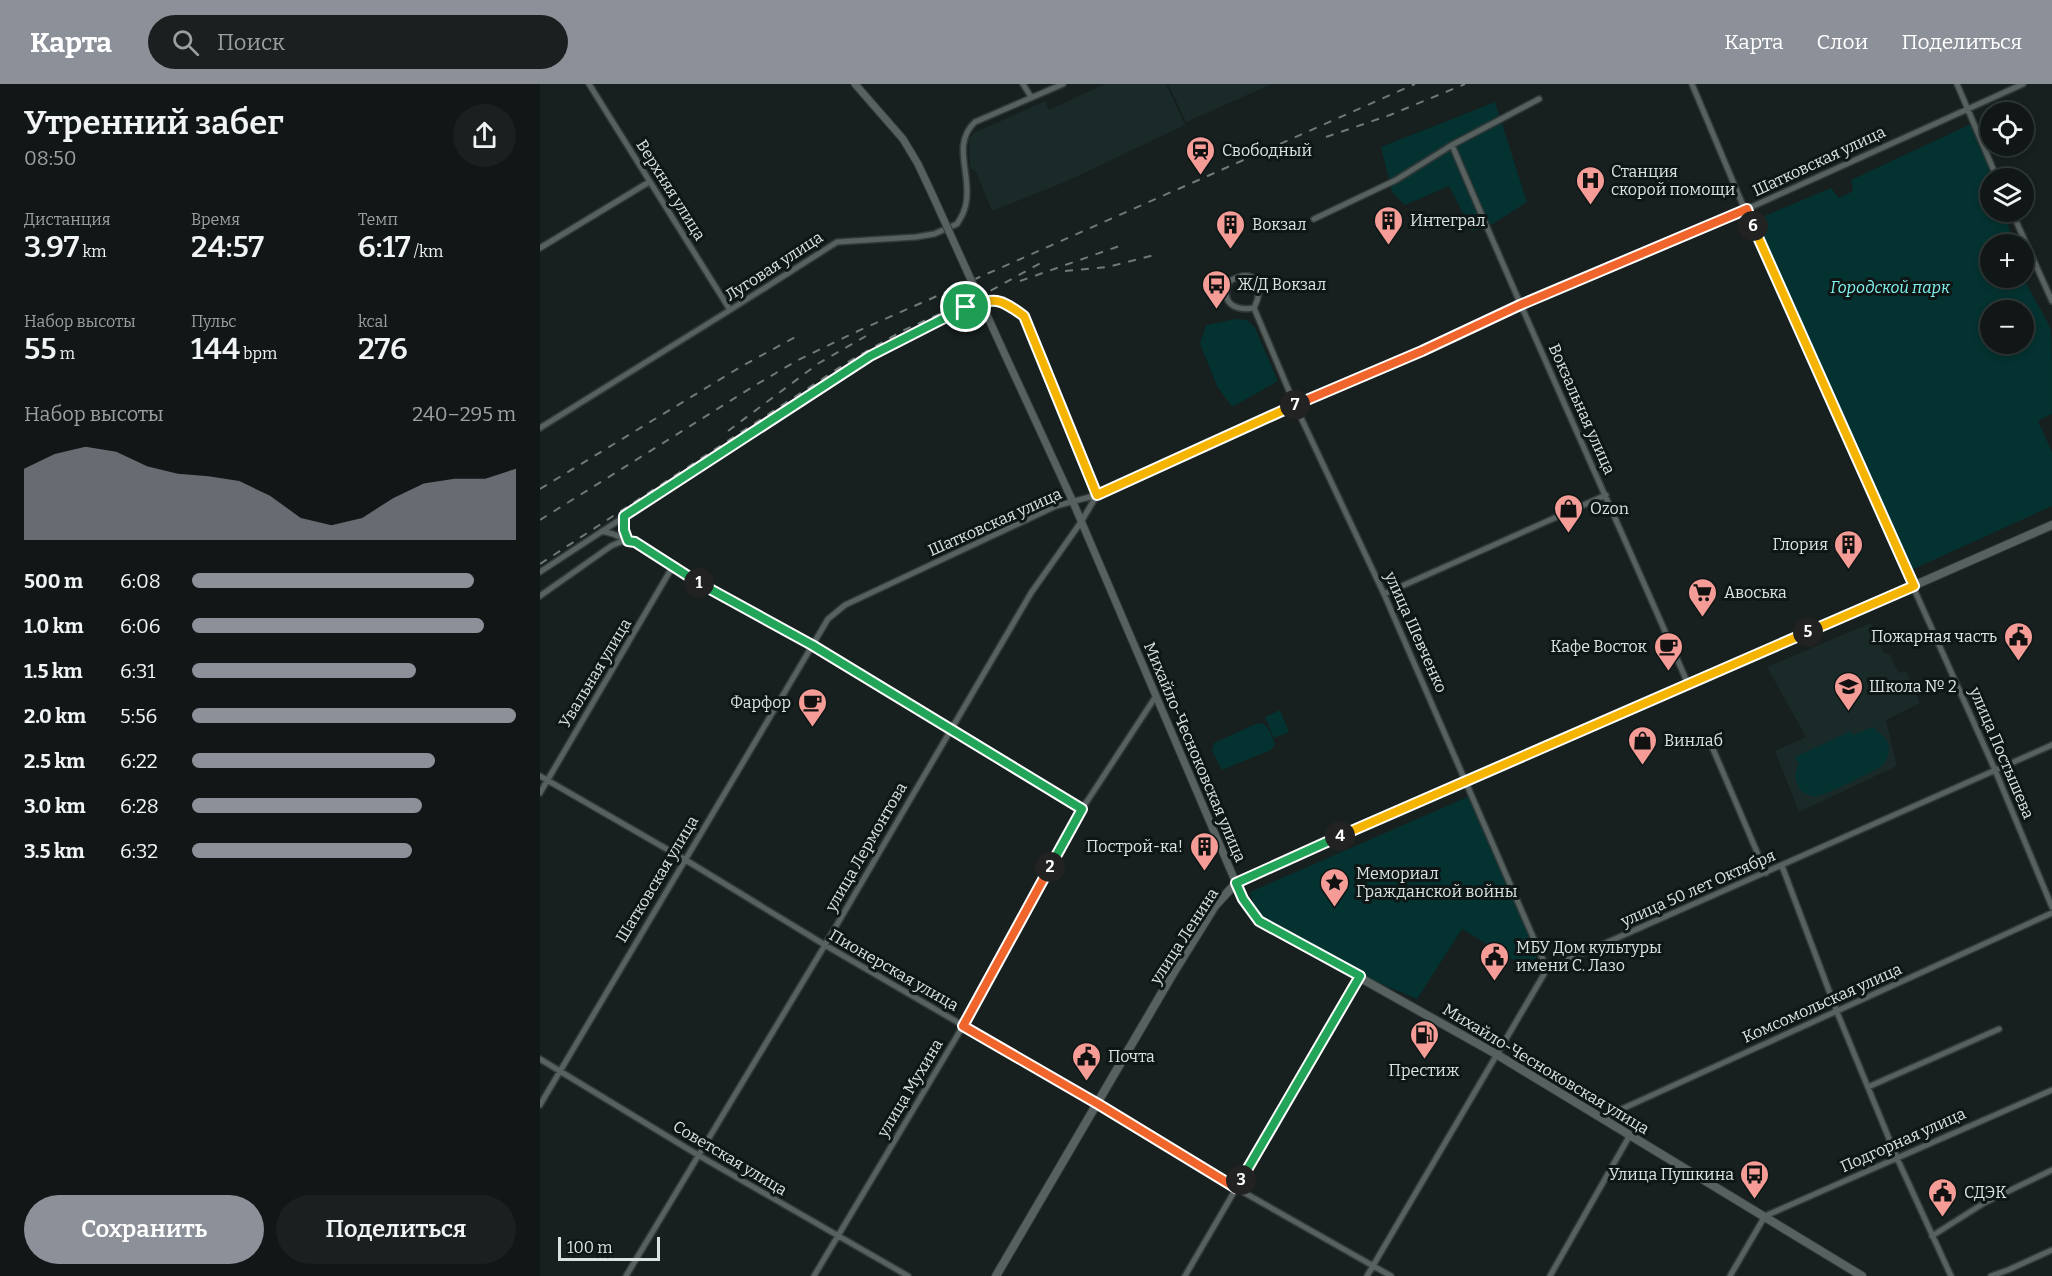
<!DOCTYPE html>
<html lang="ru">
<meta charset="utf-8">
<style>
body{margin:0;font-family:Bitter,serif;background:#1a2020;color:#f1f3f6;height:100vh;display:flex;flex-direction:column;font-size:22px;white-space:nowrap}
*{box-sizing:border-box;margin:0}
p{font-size:20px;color:#9c9fa1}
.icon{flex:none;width:33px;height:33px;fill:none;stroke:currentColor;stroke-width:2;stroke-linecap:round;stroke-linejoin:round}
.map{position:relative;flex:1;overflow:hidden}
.drawer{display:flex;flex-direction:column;background:#111717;width:540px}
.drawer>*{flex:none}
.tools{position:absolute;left:1440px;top:18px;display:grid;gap:12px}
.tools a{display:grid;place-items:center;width:54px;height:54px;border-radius:50%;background:#111717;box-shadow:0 3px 9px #0003,0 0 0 2px #303636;font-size:30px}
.scale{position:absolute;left:18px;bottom:15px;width:102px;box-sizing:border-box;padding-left:6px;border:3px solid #dce2e2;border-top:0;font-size:16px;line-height:21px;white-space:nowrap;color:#dce2e2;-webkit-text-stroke:4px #0e1616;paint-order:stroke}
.pin{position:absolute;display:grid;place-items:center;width:51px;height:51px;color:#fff;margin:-26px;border:3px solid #fff;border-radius:50%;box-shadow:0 2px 6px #0007}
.km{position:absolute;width:30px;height:30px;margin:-15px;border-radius:50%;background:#222;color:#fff;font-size:16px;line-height:30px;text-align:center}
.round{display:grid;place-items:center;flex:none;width:63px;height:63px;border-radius:32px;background:#1a2020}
.overview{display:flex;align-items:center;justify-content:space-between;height:102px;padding:0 24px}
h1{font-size:33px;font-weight:600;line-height:45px}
.metrics{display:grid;grid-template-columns:repeat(3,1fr);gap:9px;height:102px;padding:6px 24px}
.metrics div{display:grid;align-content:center}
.metrics b{font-size:30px;font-weight:600}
.metrics small{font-size:16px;font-weight:400}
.metrics p{font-size:16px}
.chart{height:168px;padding:12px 24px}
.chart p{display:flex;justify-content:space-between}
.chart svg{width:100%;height:108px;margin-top:6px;fill:#8c9099;opacity:.7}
.primary-button{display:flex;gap:12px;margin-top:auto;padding:12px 24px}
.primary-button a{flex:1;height:69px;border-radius:36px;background:#8c9099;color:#fff;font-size:24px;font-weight:600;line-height:69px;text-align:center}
.primary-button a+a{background:#1a2020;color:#f1f3f6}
ul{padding:0 24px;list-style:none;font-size:20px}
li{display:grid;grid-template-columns:96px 72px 1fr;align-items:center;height:45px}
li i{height:15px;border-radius:8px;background:#8c9099}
header{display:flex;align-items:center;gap:36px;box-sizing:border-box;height:84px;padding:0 30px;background:#8c9099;color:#fff}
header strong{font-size:28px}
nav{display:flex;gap:33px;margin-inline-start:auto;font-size:21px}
.search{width:420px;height:54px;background:#1a2020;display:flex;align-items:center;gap:15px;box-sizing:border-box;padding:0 21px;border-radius:33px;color:#9c9fa1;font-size:22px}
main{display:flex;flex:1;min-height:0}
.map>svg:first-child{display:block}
.built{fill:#192a29}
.green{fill:#043230;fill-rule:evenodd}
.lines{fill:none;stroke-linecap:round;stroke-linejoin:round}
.minor-casing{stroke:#333939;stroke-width:8}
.tertiary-casing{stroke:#333939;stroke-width:9}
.secondary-casing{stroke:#333939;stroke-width:10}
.minor{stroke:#566160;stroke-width:5}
.tertiary{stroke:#566160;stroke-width:7}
.secondary{stroke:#566160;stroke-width:8}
.rail{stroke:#717878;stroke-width:2;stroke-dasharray:8 8;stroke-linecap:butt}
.tertiary-bridge-casing{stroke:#333939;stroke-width:9;stroke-linecap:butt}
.tertiary-bridge{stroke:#566160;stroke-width:7}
.split-1-casing{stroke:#fff;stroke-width:12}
.split-2-casing{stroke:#fff;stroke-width:12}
.split-3-casing{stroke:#fff;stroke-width:12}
.split-4-casing{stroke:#fff;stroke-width:12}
.split-5-casing{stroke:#fff;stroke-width:12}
.split-6-casing{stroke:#fff;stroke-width:12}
.split-7-casing{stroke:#fff;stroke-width:12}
.split-8-casing{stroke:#fff;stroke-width:12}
.split-1{stroke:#22a559;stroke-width:8}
.split-2{stroke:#22a559;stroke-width:8}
.split-3{stroke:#f0652b;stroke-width:8}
.split-4{stroke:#22a559;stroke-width:8}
.split-5{stroke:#f5b400;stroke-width:8}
.split-6{stroke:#f5b400;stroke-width:8}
.split-7{stroke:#f0652b;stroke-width:8}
.split-8{stroke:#f5b400;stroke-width:8}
.labels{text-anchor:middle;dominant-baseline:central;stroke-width:6;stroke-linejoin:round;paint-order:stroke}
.poi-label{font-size:16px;fill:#dce2e2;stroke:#0e1616;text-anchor:start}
.street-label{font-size:16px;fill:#dce2e2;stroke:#0e1616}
.park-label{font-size:16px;font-style:italic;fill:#83f5f0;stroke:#0e1616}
</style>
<header>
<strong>Карта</strong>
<div class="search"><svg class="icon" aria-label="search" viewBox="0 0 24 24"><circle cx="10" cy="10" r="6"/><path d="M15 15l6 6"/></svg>Поиск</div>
<nav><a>Карта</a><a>Слои</a><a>Поделиться</a></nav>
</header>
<main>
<section class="drawer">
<div class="overview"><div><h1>Утренний забег</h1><p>08:50</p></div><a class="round"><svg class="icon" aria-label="share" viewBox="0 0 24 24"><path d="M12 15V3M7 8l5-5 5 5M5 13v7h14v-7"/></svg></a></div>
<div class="metrics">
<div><p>Дистанция</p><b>3.97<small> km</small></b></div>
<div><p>Время</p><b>24:57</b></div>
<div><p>Темп</p><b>6:17<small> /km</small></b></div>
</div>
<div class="metrics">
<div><p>Набор высоты</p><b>55<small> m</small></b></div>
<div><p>Пульс</p><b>144<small> bpm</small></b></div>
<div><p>kcal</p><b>276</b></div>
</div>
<div class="chart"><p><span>Набор высоты</span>240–295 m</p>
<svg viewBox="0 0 160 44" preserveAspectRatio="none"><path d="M0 44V15L10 9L20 6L30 8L40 14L50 17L60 18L70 20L80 26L90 35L100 38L110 35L120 27L130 21L140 19L150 19L160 15V44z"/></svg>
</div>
<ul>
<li><b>500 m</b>6:08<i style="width:87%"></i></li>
<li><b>1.0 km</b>6:06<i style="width:90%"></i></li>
<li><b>1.5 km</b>6:31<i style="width:69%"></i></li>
<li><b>2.0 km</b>5:56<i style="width:100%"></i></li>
<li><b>2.5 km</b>6:22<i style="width:75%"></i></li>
<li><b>3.0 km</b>6:28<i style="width:71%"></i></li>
<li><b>3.5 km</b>6:32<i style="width:68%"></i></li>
</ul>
<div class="primary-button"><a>Сохранить</a><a>Поделиться</a></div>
</section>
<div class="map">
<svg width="1512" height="1192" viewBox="0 0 1512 1192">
<rect width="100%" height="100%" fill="#171f1f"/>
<path class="built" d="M565,0H626L645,41L525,98L452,127L435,86L430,85L429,55L434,49L505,17L509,26Z
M628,0H732L646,38Z
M1331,539L1343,568L1350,571L1359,589L1366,587L1380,619L1346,636L1357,682L1259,728L1235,667L1266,653L1227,583Z"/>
<path class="green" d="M955,18L987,118L951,141L932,147L909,102L865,121L852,108L841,63Z
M1433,39L1445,67L1454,94H1450V128H1464L1474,160H1450V194H1484V191C1489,210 1503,226 1511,246C1512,259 1512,313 1512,330L1498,337L1512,368V422L1367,488L1210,138L1291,104L1299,114L1313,107L1311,96ZM1450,226H1484V260H1450Z
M696,235L707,236L715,244L738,297L692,323L677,302L660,259L666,241Z
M740,626L749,648L734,654L725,633Z
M718,639C729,639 731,651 735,660L731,666L682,686L672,667L674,659Z
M1334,643C1339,651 1349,653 1349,665C1349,671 1346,678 1341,682C1333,688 1288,710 1278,712C1260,714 1250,695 1259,680L1255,673L1311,647L1313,651Z
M932,711L998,872L988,885L922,845L877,915L810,887L719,837L710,808Z"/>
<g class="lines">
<defs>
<path id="minor" d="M49,0L190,226
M483,0L491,13
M1152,0L1210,138L1455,686L1512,823
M1417,0L1457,94
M912,61C988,242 1070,420 1148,600
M1472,128L1512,217
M774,135L856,96L912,61L999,15
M0,164L109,98
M714,224C695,227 679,219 690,197C716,182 725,202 714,224L755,321L844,510L1007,885
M0,344L190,226L297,158L376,153L394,150L417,140C421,134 425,127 426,119C432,91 411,60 435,38L523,0
M84,432V446L88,457
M62,447L73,450L87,456
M0,488L330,272L426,223L450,216L465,218L484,232L557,411L541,438L491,509L285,861L86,1192
M844,510L1066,411
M0,512L71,462L80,458H95L141,490L272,562L542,725
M1173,665L1226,789
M0,692L144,775L285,861L558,1020L696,1104L851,1192
M0,709L133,482
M1242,782L1297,928L1357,1074L1411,1192
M0,975L158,1071L368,1192
M1328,1003L1459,945
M0,1021L288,535L305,521L516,422L557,411L755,321L882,267L980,221L1207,125L1483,0
M1062,1034L1512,829
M1392,1152L1444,1119L1512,1086
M274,1192L423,942L542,725L616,612
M645,1192L820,892
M827,1192L1007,885L1512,661
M1010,1192L1090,1051
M1190,1192L1225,1132L1512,1006
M1451,1192L1468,1186L1512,1166"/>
<path id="tertiary" d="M315,0L363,55L378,80L393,112
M461,262L533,418L696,799"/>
<path id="secondary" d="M696,799L703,815L719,837L956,970L1322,1192
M456,1192L634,888L675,822L696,799L1512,441"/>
</defs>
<use href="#minor" class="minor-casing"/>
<use href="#tertiary" class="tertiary-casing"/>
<use href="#secondary" class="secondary-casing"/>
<use href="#minor" class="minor"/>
<use href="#tertiary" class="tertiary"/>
<use href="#secondary" class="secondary"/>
<path class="rail" d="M786,53L850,31L925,0
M525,187L568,183L614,171
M480,197L585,160
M188,347L279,279L326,252
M0,405L202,282L259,251
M0,436L214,302L258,276L318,247L875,0
M0,480L308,278L362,247L450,207L506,176"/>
<defs>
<path id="tertiary-bridge" d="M393,112L461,262"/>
</defs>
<use href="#tertiary-bridge" class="tertiary-bridge-casing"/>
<use href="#tertiary-bridge" class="tertiary-bridge"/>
</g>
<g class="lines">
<defs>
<path id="split-1" d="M159,499L95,458L88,457L84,446V432L330,272L426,223"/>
<path id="split-2" d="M159,499L272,561L542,725L510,783"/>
<path id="split-3" d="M510,783L423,942L558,1020L696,1104L701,1096"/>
<path id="split-4" d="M701,1096L820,892L719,837L703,815L696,799L800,752"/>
<path id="split-5" d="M800,752L1268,548"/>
<path id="split-6" d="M1213,142L1374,502L1268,548"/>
<path id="split-7" d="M755,321L882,267L980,221L1207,125L1213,142"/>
<path id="split-8" d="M426,223C456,214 458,213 484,232L557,411L755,321"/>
</defs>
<use href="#split-1" class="split-1-casing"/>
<use href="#split-2" class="split-2-casing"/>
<use href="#split-3" class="split-3-casing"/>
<use href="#split-4" class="split-4-casing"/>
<use href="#split-5" class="split-5-casing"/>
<use href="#split-6" class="split-6-casing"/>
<use href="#split-7" class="split-7-casing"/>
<use href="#split-8" class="split-8-casing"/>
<use href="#split-1" class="split-1"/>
<use href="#split-2" class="split-2"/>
<use href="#split-3" class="split-3"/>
<use href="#split-4" class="split-4"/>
<use href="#split-5" class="split-5"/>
<use href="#split-6" class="split-6"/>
<use href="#split-7" class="split-7"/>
<use href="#split-8" class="split-8"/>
</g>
<defs>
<symbol id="station-pin" viewBox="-11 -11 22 30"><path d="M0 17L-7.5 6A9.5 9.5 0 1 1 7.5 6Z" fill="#f59c96" stroke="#0e1616"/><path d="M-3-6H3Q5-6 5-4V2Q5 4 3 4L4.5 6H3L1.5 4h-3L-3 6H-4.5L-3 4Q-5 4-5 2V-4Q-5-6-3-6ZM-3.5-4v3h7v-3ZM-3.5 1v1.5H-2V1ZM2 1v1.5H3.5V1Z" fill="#111"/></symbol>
<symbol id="hospital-pin" viewBox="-11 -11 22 30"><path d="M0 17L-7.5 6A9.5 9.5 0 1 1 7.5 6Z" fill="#f59c96" stroke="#0e1616"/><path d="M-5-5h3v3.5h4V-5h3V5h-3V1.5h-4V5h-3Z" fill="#111"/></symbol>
<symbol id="building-pin" viewBox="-11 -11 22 30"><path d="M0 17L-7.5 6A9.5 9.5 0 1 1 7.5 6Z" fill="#f59c96" stroke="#0e1616"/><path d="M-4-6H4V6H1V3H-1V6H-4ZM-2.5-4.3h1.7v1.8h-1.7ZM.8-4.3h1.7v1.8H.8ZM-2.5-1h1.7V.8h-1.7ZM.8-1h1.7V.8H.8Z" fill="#111"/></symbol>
<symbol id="bus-pin" viewBox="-11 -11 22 30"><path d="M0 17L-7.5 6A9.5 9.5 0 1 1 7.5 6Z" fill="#f59c96" stroke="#0e1616"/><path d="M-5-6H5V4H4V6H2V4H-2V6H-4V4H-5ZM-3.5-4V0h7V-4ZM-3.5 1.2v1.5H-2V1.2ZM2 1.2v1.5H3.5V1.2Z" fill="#111"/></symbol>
<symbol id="shop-pin" viewBox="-11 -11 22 30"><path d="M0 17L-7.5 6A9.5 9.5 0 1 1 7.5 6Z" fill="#f59c96" stroke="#0e1616"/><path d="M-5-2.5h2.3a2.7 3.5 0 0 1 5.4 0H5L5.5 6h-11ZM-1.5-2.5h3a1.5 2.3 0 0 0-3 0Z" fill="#111"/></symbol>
<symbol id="supermarket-pin" viewBox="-11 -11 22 30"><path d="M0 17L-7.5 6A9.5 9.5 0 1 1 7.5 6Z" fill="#f59c96" stroke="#0e1616"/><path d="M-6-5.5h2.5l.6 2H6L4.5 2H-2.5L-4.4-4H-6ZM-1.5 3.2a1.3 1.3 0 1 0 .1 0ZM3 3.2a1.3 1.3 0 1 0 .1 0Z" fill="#111"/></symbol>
<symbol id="civic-pin" viewBox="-11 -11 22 30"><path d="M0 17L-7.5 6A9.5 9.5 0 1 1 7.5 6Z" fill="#f59c96" stroke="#0e1616"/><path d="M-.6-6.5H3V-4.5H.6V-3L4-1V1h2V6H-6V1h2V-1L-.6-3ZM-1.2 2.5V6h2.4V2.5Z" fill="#111"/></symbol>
<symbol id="cafe-pin" viewBox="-11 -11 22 30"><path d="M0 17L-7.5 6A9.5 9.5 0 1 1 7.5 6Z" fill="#f59c96" stroke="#0e1616"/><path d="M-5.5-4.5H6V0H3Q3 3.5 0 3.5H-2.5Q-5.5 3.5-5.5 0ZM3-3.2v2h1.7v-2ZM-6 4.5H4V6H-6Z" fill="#111"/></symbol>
<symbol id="school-pin" viewBox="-11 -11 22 30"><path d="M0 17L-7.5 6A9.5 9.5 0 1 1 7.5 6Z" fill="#f59c96" stroke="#0e1616"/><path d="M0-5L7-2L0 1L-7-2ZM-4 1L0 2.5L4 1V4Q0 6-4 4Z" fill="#111"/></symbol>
<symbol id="sight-pin" viewBox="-11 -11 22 30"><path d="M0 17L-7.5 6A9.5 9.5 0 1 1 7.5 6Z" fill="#f59c96" stroke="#0e1616"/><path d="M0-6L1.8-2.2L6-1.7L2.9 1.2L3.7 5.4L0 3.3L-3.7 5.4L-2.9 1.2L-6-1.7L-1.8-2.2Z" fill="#111"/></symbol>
<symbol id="fuel-pin" viewBox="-11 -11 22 30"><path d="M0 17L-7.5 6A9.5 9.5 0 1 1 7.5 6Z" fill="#f59c96" stroke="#0e1616"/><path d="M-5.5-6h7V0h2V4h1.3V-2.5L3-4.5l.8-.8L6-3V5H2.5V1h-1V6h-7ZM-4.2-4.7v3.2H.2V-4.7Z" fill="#111"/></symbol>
</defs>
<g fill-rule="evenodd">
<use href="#station-pin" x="644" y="50" width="33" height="45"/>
<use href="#hospital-pin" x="1034" y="80" width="33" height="45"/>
<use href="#building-pin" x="832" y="120" width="33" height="45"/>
<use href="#building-pin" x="674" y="124" width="33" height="45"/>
<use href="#bus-pin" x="660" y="184" width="33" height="45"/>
<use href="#shop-pin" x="1012" y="408" width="33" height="45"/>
<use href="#building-pin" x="1292" y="444" width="33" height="45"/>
<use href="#supermarket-pin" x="1146" y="492" width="33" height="45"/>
<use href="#civic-pin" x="1462" y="536" width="33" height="45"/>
<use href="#cafe-pin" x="1112" y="546" width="33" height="45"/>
<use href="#school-pin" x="1292" y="586" width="33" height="45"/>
<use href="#cafe-pin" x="256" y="602" width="33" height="45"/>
<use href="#shop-pin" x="1086" y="640" width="33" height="45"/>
<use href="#building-pin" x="648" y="746" width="33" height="45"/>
<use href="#sight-pin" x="778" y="782" width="33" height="45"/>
<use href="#civic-pin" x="938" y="856" width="33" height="45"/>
<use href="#fuel-pin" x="868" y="934" width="33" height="45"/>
<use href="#civic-pin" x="530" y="956" width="33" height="45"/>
<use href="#bus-pin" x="1198" y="1074" width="33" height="45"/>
<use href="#civic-pin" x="1386" y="1092" width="33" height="45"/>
</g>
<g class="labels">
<g class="poi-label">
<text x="682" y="66">Свободный</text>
<text x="1071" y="87">Станция<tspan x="1071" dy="18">скорой помощи</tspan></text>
<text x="870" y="136">Интеграл</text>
<text x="712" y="140">Вокзал</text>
<text x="697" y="200">Ж/Д Вокзал</text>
<text x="1050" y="424">Ozon</text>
<text x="1288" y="460" text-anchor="end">Глория</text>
<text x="1184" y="508">Авоська</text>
<text x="1457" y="552" text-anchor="end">Пожарная часть</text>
<text x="1107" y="562" text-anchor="end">Кафе Восток</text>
<text x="1329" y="602">Школа № 2</text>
<text x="251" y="618" text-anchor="end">Фарфор</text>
<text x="1124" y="656">Винлаб</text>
<text x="643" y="762" text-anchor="end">Построй-ка!</text>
<text x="816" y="789">Мемориал<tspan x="816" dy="18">Гражданской войны</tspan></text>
<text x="976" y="863">МБУ Дом культуры<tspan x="976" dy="18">имени С. Лазо</tspan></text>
<text x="568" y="972">Почта</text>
<text x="884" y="986" text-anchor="middle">Престиж</text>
<text x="1194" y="1090" text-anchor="end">Улица Пушкина</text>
<text x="1424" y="1108">СДЭК</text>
</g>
<g class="street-label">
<text transform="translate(1279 77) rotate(-25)">Шатковская улица</text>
<text transform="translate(131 106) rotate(58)">Верхняя улица</text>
<text transform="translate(234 182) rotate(-33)">Луговая улица</text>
<text transform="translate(1042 325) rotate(66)">Вокзальная улица</text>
<text transform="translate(455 438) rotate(-24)">Шатковская улица</text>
<text transform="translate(876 548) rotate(66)">улица Шевченко</text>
<text transform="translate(55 589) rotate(-59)">Увальная улица</text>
<text transform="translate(655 668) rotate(67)">Михайло-Чесноковская улица</text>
<text transform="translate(1462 669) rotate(67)">улица Постышева</text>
<text transform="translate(326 763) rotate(-60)">улица Лермонтова</text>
<text transform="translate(117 795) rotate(-59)">Шатковская улица</text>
<text transform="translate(1158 804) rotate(-24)">улица 50 лет Октября</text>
<text transform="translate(644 852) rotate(-57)">улица Ленина</text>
<text transform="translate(354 886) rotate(30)">Пионерская улица</text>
<text transform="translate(1282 919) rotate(-24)">Комсомольская улица</text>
<text transform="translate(1006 985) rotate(31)">Михайло-Чесноковская улица</text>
<text transform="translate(370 1004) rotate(-59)">улица Мухина</text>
<text transform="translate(1363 1056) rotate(-24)">Подгорная улица</text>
<text transform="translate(190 1074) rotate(31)">Советская улица</text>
</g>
<g class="park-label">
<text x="1350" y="203">Городской парк</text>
</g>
</g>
</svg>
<div class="tools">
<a><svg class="icon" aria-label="locate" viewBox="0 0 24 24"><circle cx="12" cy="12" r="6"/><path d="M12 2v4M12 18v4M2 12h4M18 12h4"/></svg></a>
<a><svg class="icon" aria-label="layers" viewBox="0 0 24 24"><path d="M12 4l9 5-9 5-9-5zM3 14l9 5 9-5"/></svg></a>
<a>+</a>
<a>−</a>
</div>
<div class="scale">100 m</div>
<div class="pin" style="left:426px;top:223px;background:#1e9e55"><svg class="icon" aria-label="arrive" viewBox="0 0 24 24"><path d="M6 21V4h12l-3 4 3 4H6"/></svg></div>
<b class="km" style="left:159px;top:499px">1</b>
<b class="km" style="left:510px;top:783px">2</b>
<b class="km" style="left:701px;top:1096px">3</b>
<b class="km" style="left:800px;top:752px">4</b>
<b class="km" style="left:1268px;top:548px">5</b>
<b class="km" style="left:1213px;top:142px">6</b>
<b class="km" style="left:755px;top:321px">7</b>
</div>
</main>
